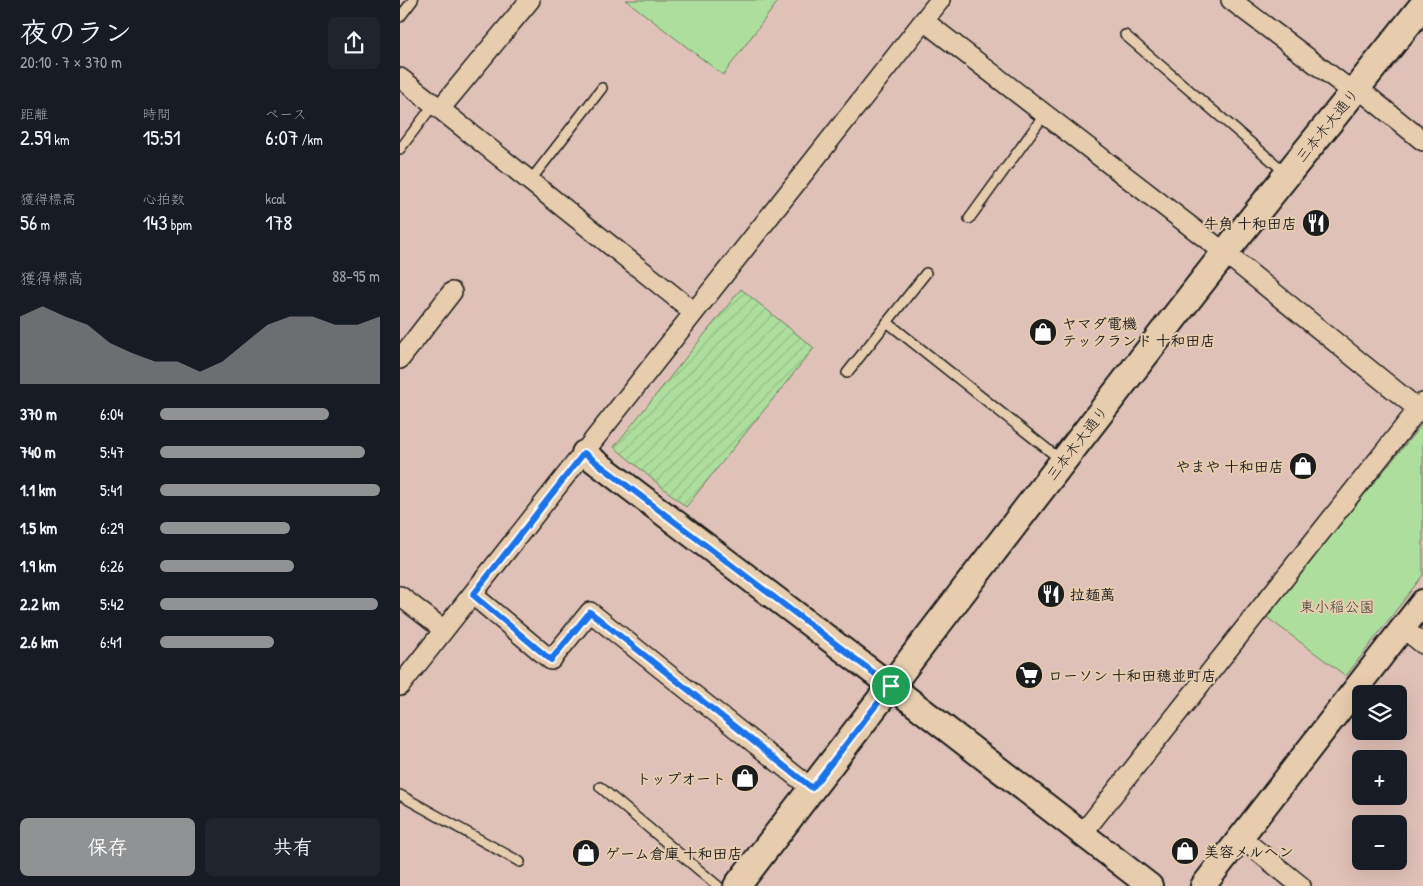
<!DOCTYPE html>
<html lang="ja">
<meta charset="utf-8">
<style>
body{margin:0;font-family:"Patrick Hand","Klee One",sans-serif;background:#20242c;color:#f1f3f6;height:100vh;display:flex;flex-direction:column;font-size:19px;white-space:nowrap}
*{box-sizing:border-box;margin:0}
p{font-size:16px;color:#9ea1a6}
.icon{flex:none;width:28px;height:28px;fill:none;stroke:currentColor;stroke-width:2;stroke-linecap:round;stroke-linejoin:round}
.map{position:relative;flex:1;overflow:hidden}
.details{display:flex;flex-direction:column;background:#171b24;width:400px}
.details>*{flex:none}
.buttons{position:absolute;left:952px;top:685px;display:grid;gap:10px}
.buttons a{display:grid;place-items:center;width:55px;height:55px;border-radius:8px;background:#171b24;box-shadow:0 5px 20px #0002;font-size:25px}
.pin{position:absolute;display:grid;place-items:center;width:42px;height:42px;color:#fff;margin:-21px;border:2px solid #fff;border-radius:50%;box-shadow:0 1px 5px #0007}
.round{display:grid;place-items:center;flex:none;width:52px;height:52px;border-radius:8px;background:#20242c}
.overview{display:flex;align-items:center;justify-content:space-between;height:85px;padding:0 20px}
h1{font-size:28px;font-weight:600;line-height:38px}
.figures{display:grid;grid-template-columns:repeat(3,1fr);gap:8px;height:85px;padding:5px 20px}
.figures div{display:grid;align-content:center}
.figures b{font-size:21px;font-weight:600}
.figures small{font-size:14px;font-weight:400}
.figures p{font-size:14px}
.chart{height:140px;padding:10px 20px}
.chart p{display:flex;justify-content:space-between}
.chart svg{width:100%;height:90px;margin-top:5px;fill:#919294;opacity:.7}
.action{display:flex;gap:10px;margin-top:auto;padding:10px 20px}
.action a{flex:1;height:58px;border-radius:8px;background:#919294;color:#fff;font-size:20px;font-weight:600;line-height:58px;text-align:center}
.action a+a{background:#20242c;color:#f1f3f6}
ul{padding:0 20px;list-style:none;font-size:16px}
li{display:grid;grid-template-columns:80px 60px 1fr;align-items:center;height:38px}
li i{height:12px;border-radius:6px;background:#919294}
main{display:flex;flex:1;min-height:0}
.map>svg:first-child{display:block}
.park{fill:#aede9d;stroke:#657d5c}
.garden{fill:url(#garden-furrows);stroke:#657d5c}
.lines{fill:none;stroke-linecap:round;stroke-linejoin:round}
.service-casing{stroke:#1c1c1c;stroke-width:12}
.minor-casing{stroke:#1c1c1c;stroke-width:22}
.tertiary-casing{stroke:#1c1c1c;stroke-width:28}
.secondary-casing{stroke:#1c1c1c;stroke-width:30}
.service{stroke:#e7ccae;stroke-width:9}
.minor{stroke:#e7ccae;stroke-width:19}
.tertiary{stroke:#e7ccae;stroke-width:24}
.secondary{stroke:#e7ccae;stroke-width:26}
.route-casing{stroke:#fff;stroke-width:10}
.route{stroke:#1a73e8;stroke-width:6}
.labels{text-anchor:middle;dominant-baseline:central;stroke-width:4;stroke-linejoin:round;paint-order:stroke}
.street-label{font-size:15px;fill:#1c1c1c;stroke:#e7ccae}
.poi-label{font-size:15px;font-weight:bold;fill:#1c1c1c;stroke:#e7ccae;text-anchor:start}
.park-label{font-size:15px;fill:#394336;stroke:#e7ccae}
</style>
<main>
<section class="details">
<div class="overview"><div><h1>夜のラン</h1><p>20:10 · 7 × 370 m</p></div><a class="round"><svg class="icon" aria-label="share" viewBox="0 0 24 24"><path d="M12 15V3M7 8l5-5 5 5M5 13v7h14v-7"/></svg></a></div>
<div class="figures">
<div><p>距離</p><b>2.59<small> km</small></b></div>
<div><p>時間</p><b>15:51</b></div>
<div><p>ペース</p><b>6:07<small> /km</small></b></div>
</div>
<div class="figures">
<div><p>獲得標高</p><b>56<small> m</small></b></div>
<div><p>心拍数</p><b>143<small> bpm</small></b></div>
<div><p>kcal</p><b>178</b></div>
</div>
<div class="chart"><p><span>獲得標高</span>88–95 m</p>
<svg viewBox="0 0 160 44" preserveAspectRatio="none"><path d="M0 44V11L10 6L20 11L30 15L40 24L50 29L60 33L70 33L80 38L90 33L100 24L110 15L120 11L130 11L140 15L150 15L160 11V44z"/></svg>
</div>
<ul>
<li><b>370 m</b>6:04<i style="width:77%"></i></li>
<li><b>740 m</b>5:47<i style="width:93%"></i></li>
<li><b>1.1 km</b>5:41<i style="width:100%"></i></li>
<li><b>1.5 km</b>6:29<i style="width:59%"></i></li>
<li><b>1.9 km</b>6:26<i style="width:61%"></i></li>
<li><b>2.2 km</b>5:42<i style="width:99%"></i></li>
<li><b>2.6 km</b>6:41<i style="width:52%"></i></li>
</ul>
<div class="action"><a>保存</a><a>共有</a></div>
</section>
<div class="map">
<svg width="1023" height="886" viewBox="0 0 1023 886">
<defs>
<pattern id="garden-furrows" width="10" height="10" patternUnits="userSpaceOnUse" patternTransform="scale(1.25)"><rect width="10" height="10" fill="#aede9d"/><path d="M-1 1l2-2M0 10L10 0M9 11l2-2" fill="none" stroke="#95be87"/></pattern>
</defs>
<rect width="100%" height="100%" fill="#e0c1b8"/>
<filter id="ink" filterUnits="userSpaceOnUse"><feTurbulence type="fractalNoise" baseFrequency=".02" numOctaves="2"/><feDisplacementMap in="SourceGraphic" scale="10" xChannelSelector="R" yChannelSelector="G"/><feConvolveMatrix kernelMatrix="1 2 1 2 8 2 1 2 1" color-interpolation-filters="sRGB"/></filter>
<g filter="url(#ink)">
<path class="park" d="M226,0H379L323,75Z
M1023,423V575L946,676L865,616Z"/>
<path class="garden" d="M341,289L414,348L286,507L214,447Z"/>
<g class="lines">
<defs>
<path id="service" d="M0,17L13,0
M725,35L886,173
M0,149L34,104
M130,181L202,88
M569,219L645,114
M487,322L661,460
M447,373L526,273
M200,787L318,886
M0,795L120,862"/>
<path id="minor" d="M831,0L953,92
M524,21L825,253L1018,409
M0,78L40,109L294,312
M958,88L1023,141
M40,109L130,0
M0,359L52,292
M73,595L151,660L190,612L412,789
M0,596L44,630
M1003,628L1023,644
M0,686L540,0
M682,834L1023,403
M840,837L901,886"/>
<path id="tertiary" d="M184,453L491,686L750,886
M803,886L1023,602"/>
<path id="secondary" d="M337,886C499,676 659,464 823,255C889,171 957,89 1023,5"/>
</defs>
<use href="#service" class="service-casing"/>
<use href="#minor" class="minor-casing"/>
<use href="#tertiary" class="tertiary-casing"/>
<use href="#secondary" class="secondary-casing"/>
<use href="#service" class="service"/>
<use href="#minor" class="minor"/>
<use href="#tertiary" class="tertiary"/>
<use href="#secondary" class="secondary"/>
</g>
</g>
<g class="lines" filter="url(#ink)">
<defs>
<path id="route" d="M184,453L491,686L412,788L190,612L151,660L73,595Z"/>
</defs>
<use href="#route" class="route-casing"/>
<use href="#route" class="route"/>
</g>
<defs>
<symbol id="restaurant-disc" viewBox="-11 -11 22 22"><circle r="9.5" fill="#1c1c1c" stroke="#e7ccae"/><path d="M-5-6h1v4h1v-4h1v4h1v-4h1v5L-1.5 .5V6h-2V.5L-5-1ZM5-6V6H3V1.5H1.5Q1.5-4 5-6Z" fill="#fff"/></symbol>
<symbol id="shop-disc" viewBox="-11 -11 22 22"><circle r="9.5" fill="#1c1c1c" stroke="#e7ccae"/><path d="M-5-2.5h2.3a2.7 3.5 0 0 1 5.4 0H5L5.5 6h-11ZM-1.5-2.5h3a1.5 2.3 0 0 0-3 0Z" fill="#fff"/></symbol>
<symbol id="supermarket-disc" viewBox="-11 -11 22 22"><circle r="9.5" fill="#1c1c1c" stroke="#e7ccae"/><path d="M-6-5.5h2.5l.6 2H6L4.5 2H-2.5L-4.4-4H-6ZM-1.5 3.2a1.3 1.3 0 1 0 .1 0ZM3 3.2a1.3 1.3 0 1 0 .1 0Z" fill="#fff"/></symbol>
</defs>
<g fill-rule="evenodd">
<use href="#restaurant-disc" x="900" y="207" width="32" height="32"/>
<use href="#shop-disc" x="627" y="316" width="32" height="32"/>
<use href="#shop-disc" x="887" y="450" width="32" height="32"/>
<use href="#restaurant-disc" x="635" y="578" width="32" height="32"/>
<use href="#supermarket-disc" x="613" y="659" width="32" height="32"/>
<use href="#shop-disc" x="329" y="762" width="32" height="32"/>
<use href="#shop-disc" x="769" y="835" width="32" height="32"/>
<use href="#shop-disc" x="170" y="837" width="32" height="32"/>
</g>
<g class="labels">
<g class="street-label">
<text transform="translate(927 125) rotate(-51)">三本木大通り</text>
<text transform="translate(677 443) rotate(-52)">三本木大通り</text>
</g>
<g class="poi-label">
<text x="897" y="223" text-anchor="end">牛角 十和田店</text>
<text x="662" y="323">ヤマダ電機<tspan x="662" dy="17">テックランド 十和田店</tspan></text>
<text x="884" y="466" text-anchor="end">やまや 十和田店</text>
<text x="670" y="594">拉麺萬</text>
<text x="648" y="675">ローソン 十和田穂並町店</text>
<text x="326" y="778" text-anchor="end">トップオート</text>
<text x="804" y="851">美容メルヘン</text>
<text x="205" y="853">ゲーム倉庫 十和田店</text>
</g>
<g class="park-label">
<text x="937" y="606">東小稲公園</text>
</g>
</g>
</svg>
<div class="buttons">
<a><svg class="icon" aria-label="layers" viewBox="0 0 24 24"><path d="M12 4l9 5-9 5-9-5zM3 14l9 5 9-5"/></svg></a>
<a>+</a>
<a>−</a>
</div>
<div class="pin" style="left:491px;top:686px;background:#1e9e55"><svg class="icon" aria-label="arrive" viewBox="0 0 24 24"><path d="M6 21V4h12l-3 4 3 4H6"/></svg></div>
</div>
</main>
